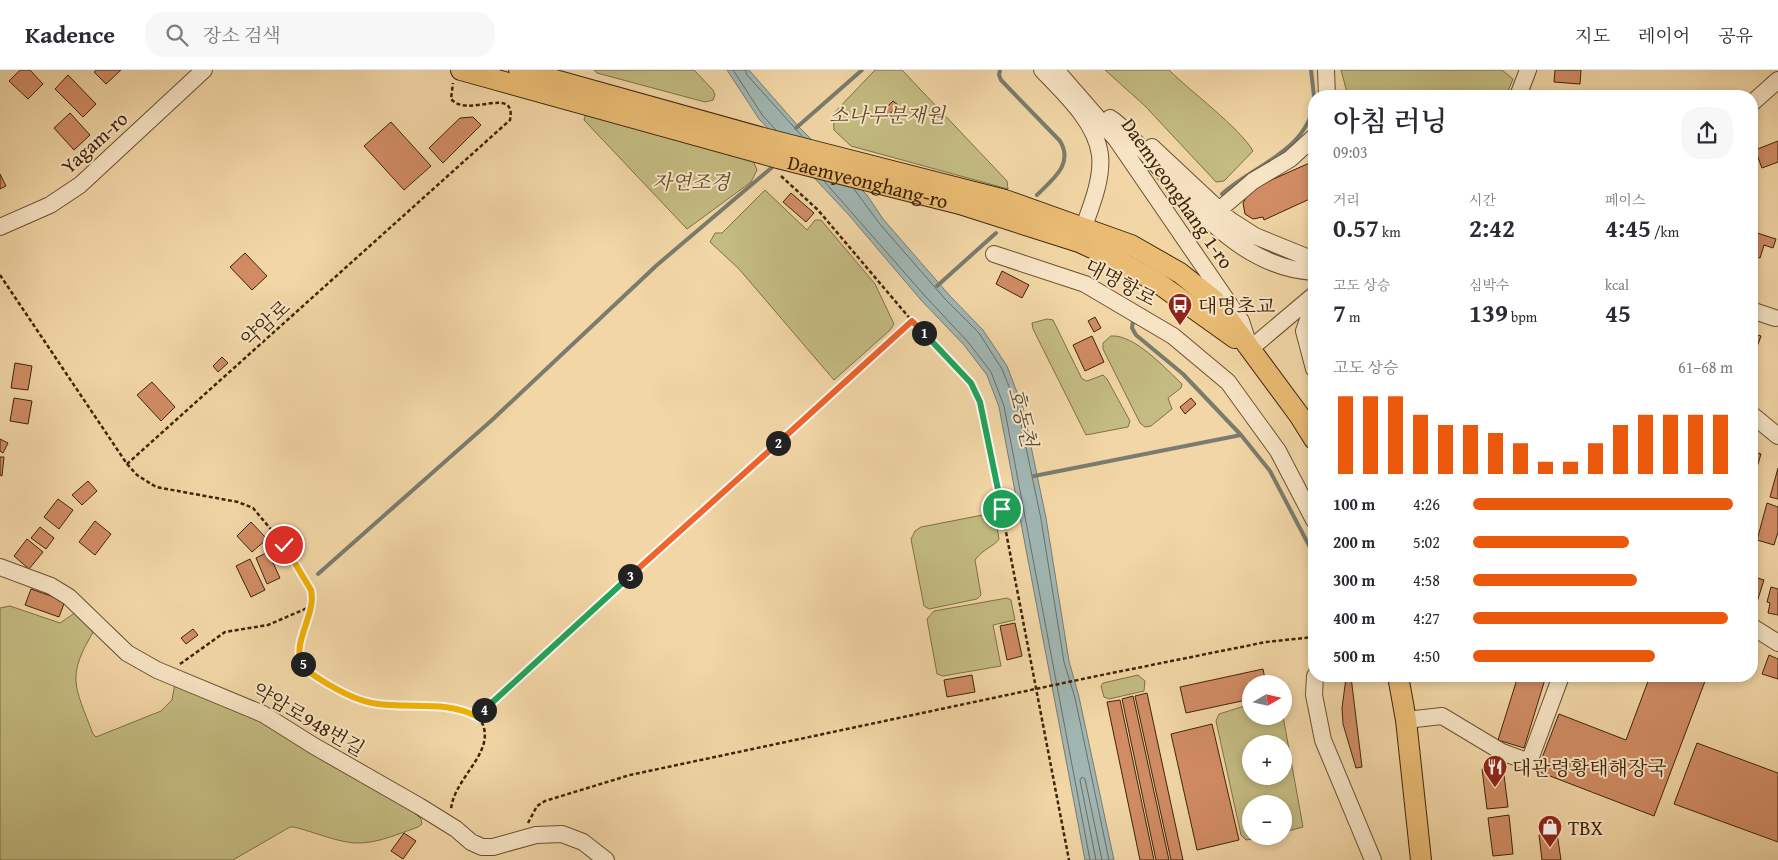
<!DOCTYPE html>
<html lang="ko">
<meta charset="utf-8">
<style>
body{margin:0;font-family:"Gentium Book Plus","Noto Serif KR",serif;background:#f7f7f7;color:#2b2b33;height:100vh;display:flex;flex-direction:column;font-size:19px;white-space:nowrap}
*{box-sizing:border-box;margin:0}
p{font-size:16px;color:#7c7c81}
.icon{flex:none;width:28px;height:28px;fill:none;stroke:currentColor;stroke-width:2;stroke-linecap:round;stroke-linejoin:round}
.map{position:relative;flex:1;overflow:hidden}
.side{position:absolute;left:1308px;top:20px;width:450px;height:592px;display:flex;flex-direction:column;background:#fff;border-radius:20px;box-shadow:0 2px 8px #0003}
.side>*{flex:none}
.needle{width:32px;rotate:81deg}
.controls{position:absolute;left:1242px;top:605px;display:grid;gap:10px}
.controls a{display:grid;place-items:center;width:50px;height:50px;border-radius:50%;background:#fff;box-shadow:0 2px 8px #0003;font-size:25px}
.pin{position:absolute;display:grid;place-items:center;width:42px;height:42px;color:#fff;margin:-21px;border:2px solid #fff;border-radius:50%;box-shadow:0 1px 5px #0007}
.km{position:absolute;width:25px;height:25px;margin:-12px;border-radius:50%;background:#222;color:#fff;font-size:14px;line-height:25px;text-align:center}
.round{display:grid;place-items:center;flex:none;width:52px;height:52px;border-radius:20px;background:#f7f7f7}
.head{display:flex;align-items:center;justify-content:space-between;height:85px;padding:0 25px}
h1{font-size:28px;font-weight:600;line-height:38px}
.figures{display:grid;grid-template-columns:repeat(3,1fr);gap:8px;height:85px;padding:5px 25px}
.figures div{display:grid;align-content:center}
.figures b{font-size:25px;font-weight:600}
.figures small{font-size:14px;font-weight:400}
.figures p{font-size:14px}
.chart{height:140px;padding:10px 25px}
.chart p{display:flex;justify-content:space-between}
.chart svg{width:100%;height:90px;margin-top:5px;stroke:#ea580c;stroke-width:6}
ul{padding:0 25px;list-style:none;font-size:16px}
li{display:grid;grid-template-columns:80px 60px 1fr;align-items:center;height:38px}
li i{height:12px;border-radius:6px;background:#ea580c}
header{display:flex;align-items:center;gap:30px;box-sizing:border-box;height:70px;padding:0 25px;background:#fff;border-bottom:1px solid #e1e1e2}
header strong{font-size:24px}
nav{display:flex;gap:28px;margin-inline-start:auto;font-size:18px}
.search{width:350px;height:45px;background:#f7f7f7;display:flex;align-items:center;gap:12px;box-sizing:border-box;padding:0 18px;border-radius:20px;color:#7c7c81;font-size:19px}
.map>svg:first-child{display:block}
.green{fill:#c3bb81;stroke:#817044;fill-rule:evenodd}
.water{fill:#a0b6b3;stroke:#797c6f}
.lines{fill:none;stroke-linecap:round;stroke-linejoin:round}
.shore{stroke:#706d5e;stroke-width:1}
.stream{stroke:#797c6f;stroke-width:4}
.building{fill:#d18c64;stroke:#3f2408}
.minor-casing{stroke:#6c5030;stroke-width:18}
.major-casing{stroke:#3f2408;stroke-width:22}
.path{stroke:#3f2408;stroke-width:2.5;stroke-dasharray:4 2.5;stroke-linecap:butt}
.minor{stroke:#f7e4c5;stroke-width:16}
.major{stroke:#e9bb73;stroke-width:20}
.split-1-casing{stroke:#fff;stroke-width:10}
.split-2-casing{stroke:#fff;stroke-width:10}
.split-3-casing{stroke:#fff;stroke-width:10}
.split-4-casing{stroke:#fff;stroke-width:10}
.split-5-casing{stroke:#fff;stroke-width:10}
.split-6-casing{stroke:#fff;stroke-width:10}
.split-1{stroke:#22a559;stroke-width:6}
.split-2{stroke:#f0652b;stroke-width:6}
.split-3{stroke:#f0652b;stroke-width:6}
.split-4{stroke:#22a559;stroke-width:6}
.split-5{stroke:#f5b400;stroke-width:6}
.split-6{stroke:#f5b400;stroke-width:6}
.labels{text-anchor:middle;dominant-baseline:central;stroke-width:4;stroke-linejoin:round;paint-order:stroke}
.park-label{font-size:20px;font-style:italic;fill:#604a26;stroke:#f7e4c5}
.street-label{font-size:20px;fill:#3f2408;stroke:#f7e4c5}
.poi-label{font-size:20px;fill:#3f2408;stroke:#f7e4c5;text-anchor:start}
.water-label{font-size:21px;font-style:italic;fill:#574833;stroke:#f7e4c5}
</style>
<header>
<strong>Kadence</strong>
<div class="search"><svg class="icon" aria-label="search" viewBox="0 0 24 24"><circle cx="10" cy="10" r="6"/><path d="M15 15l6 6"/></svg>장소 검색</div>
<nav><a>지도</a><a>레이어</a><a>공유</a></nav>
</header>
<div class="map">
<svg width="1778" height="790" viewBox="0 0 1778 790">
<rect width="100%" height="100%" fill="#f2d6a6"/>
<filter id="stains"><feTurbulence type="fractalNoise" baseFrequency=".004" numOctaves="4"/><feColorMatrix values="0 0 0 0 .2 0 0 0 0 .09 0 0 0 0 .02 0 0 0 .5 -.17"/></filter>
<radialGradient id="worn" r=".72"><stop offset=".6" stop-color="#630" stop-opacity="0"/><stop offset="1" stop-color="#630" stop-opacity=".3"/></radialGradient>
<path class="green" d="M594,0H694L713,20L715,25L713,30L705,32L597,3Z
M875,0H902L1007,111L1008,119L851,76L834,60L833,44Z
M1105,0H1169C1190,21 1240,58 1253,81L1224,111L1216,112L1145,36Z
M1341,0H1502L1513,9L1506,26H1348Z
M586,43L748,88L754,93L757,100L751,112L687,159L584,50Z
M765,120L807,160L815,150H821L875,214L894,254L890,260L834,310L739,199L710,172L715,163H722Z
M1047,249L1053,250L1082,309L1087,311L1103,305L1107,309L1130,351L1128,357L1086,365L1033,259L1032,253Z
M1111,266C1134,264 1165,298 1182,314L1181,318L1168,328L1172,339L1151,356L1145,357L1140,353L1103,279V273Z
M988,444L995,445L999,469C995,476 984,478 975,490L981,525L977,529L929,539L924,536L911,469L915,461L921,457Z
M1007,528L1011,530L1015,550L993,555L1001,596L943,606L937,604L927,549L934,541Z
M10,536L60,553L76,542L95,559C66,607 74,614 93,664L96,667L161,641L172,630L175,613L246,641L416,744L421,749L422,754L418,757C398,764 377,774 354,773C334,771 314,762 294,757H290L233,790H0V538Z
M1138,605L1145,611L1144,621L1109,629L1104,627L1101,616L1103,613Z
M1251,634V646H1283L1303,757L1284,762V734H1251V766H1268L1246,770L1241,765L1216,651L1219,644ZM1251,674H1284V706H1251Z"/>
<path class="water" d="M727,0H749L799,57L867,125L883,149L950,226L983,260L1007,296L1023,338L1046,448L1069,591L1079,627L1114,790H1085L999,337L987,305L964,275L921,230L848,144L759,49Z"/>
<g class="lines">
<path class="shore" d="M733,0L763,46L776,60
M745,0L747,5L802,66
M824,111L925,226L968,272L991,302L1004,336L1090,790
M854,119L879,153L946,230L979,263L1002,299L1018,339L1041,449L1064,592L1075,628L1109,790
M1096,790L1080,710L1082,707L1085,709L1102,790"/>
<path class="stream" d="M1000,0L999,5L1001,10L1060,71C1074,94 1053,109 1037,125
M1311,0L1314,26
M796,58L862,0
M1222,124C1253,96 1306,81 1314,34
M937,216L996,163
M1133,251L1132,258L1136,265L1183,304L1241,365
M1034,406L1241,365L1270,401L1314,485
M318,504L492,350L657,195L776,94
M1311,559L1314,545"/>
</g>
<path class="building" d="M20,0H30L43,14L28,29L9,11Z
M96,0H121L106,14L94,2Z
M1555,0H1581L1580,14L1554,12Z
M68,5L96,34L83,47L55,19Z
M893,31L898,35L889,45L884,40Z
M70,43L90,65L74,80L54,58Z
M473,47L481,55L443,93L429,78L460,48Z
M391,52L431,96L404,120L364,76Z
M1778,71V92L1762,98L1755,80Z
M1314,91V127L1264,150L1263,147L1253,149L1245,144L1243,133L1251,119Z
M0,104L6,116L0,119Z
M791,123L814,143L806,152L783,132Z
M1757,163L1776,169L1773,178L1764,175L1760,188L1751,186V175L1753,176Z
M245,183L267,206L252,220L230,197Z
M1002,201L1029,215L1022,228L996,214Z
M1095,247L1101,258L1094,262L1088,251Z
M1751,263L1761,266L1755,282L1751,280Z
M1092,266L1104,292L1085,301L1073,275Z
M222,287L228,293L218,302L213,296Z
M15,293L32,296L28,320L11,318Z
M152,312L175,337L161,351L137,325Z
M14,328L32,331L28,354L10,351Z
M1191,328L1196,334L1185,344L1180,337Z
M0,369L8,373L3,383L0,381Z
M1751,381L1761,384L1754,407L1751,406Z
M0,387H4L2,406L0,405Z
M1778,398V429L1770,427Z
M88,411L97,421L82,435L72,425Z
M58,429L73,440L59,459L44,447Z
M1767,433L1778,437V462L1774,475L1757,470Z
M95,451L111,464L95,485L79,472Z
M251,452L267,469L252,482L237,466Z
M40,457L54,468L46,479L31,468Z
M27,469L43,482L29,499L14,486Z
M268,482L280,508L267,514L256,488Z
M250,489L265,520L251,527L236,496Z
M1751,506L1764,510L1757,532L1751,530Z
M1771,517L1778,519V545L1768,543L1770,533L1767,532Z
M31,519L65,531L59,547L25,535Z
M1015,553L1022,586L1007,590L1000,556Z
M193,559L198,565L186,574L181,568Z
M1769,585L1778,589V609L1762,604Z
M1263,599L1266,614H1251V629L1186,643L1180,617Z
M972,605L975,622L947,627L944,610Z
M1518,606H1546L1524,678L1498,670Z
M1650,606H1707L1654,746L1537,701L1559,644L1626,670Z
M1351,607L1362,697L1356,698L1343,654L1342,638L1346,608Z
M1147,623L1183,790H1171L1135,626Z
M1133,626L1169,790H1156L1122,629Z
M1120,630L1154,790H1140L1107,632Z
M1212,654L1239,770L1197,780L1171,664Z
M1697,673L1778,703V772L1674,734Z
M1503,697L1508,737L1487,739L1482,699Z
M1509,745L1513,784L1493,786L1488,748Z
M404,763L416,771L403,789L391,781Z
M1557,763L1561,790H1542L1539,765Z"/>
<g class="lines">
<defs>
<path id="minor" d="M1042,0C1064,23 1096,52 1100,85C1103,112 1088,143 1080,168
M1056,0L1116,69L1241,251L1250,279L1314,225
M1326,0L1327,26
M1518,26L1528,0
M1751,34L1778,10
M1110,48C1123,56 1132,69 1143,80C1190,130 1239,198 1314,202
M1152,77L1230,150L1255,166L1314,190
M1219,140L1253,111L1290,89L1314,67
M0,157L50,135L80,115L204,0
M994,184L1085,214L1173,266L1228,312L1278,381L1314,450
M1314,233L1304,261L1314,299
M1751,240L1775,248
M1751,344L1778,366
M0,497L51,516L69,527L127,583L157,600L263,644L314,676L419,736L456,759L471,772L482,777H493L536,765L562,764L583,772L606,790
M1751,556L1778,573
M1315,606L1314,625L1323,670L1373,790
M1406,650L1442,646L1502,682L1529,692L1561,606"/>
<g id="major">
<path id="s1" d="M461,0L778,88L960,134L1079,172L1112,187L1158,213L1235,268"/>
<path d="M519,0L763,68L1005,130L1131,175L1180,203L1214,230L1299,345L1314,369"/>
<path d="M1398,606L1406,650L1421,790"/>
</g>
</defs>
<use href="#minor" class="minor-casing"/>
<use href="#major" class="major-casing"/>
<path class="path" d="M781,106L818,140L912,251L971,313L981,332L1069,790
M0,205L127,394L510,50C517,14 468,49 451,29L453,13
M127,394L137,405L156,417L238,432L253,438L284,475L311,520L312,536
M180,594L225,562L268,555L312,536C308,551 298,568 299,584C300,596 311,604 320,609C336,619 352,630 372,633C398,638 476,624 484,658C491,686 453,710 451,740
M478,647L506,618L912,251
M528,753L537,736L545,731L630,705L1092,607L1266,572L1314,567"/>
<use href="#minor" class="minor"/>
<use href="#major" class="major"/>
</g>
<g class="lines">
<defs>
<path id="split-1" d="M924,263L971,313L980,332L1002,439"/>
<path id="split-2" d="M778,373L912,251L924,263"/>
<path id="split-3" d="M630,506L778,373"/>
<path id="split-4" d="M484,640L630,506"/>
<path id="split-5" d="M303,594C308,603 318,608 326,613C341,622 356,630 372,633C409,640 444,629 478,647L484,640"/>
<path id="split-6" d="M284,475L311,520C317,544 290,575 303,594"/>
</defs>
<use href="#split-1" class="split-1-casing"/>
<use href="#split-2" class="split-2-casing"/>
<use href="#split-3" class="split-3-casing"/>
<use href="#split-4" class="split-4-casing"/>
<use href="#split-5" class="split-5-casing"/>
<use href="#split-6" class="split-6-casing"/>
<use href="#split-1" class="split-1"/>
<use href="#split-2" class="split-2"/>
<use href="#split-3" class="split-3"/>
<use href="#split-4" class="split-4"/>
<use href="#split-5" class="split-5"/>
<use href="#split-6" class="split-6"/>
</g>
<defs>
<symbol id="bus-pin" viewBox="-11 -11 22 30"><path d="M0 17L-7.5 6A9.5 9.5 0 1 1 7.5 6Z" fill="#8f2418" stroke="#f7e4c5"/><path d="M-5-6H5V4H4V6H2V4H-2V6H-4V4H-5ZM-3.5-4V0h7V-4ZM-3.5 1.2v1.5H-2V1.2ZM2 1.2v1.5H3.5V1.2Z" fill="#fff"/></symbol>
<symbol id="restaurant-pin" viewBox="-11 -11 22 30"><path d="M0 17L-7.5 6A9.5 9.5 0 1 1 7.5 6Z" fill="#8f2418" stroke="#f7e4c5"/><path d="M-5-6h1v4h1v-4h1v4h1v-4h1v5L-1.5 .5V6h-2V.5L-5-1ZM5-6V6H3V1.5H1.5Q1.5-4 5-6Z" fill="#fff"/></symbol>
<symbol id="shop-pin" viewBox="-11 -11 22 30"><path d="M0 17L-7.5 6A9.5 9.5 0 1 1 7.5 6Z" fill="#8f2418" stroke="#f7e4c5"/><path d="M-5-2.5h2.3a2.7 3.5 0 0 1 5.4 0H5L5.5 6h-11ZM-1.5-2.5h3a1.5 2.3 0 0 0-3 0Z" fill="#fff"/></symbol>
</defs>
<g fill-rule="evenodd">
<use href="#bus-pin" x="1166" y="221" width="28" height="38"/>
<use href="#restaurant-pin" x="1481" y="683" width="28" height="38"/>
<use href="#shop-pin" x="1536" y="743" width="28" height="38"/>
</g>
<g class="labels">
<g class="park-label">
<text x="887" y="44">소나무분재원</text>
<text x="691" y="111">자연조경</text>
</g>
<g class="street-label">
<text transform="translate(94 72) rotate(-42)">Yagam-ro</text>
<text stroke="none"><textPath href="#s1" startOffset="422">Daemyeonghang-ro</textPath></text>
<text transform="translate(1178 123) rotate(55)">Daemyeonghang 1-ro</text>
<text transform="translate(1121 212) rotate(28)">대명항로</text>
<text transform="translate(265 253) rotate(-42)">약암로</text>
<text transform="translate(309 649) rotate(30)">약암로948번길</text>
</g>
<g class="poi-label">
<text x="1198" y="235">대명초교</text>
<text x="1512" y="697">대관령황태해장국</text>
<text x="1568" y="757">TBX</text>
</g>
<g class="water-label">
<text transform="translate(1023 347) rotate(76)">호동천</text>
</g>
</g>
<rect width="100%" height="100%" filter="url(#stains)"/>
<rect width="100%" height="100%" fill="url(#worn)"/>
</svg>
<div class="controls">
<a><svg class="needle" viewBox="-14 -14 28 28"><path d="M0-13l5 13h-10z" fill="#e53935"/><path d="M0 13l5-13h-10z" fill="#7c7c81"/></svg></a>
<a>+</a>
<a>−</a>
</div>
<div class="pin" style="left:1002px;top:439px;background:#1e9e55"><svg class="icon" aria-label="arrive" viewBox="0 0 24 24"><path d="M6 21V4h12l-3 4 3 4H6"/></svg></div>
<div class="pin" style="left:284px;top:475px;background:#d93025"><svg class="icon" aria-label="check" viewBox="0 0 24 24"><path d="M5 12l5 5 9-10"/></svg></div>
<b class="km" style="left:924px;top:263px">1</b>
<b class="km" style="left:778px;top:373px">2</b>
<b class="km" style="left:630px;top:506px">3</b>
<b class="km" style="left:484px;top:640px">4</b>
<b class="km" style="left:303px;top:594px">5</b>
<section class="side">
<div class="head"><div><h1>아침 러닝</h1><p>09:03</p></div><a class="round"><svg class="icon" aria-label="share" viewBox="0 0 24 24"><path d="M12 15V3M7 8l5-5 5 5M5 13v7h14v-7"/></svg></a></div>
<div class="figures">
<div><p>거리</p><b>0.57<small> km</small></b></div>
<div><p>시간</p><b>2:42</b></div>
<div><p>페이스</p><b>4:45<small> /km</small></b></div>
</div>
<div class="figures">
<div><p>고도 상승</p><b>7<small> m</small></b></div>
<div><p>심박수</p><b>139<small> bpm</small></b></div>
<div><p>kcal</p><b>45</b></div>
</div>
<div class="chart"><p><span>고도 상승</span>61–68 m</p>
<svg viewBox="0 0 160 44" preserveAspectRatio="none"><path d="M5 44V6M15 44V6M25 44V6M35 44V15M45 44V20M55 44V20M65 44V24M75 44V29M85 44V38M95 44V38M105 44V29M115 44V20M125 44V15M135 44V15M145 44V15M155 44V15"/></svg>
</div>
<ul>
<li><b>100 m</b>4:26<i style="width:100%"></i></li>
<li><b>200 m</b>5:02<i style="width:60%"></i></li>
<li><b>300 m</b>4:58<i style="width:63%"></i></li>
<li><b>400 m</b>4:27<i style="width:98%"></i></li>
<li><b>500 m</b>4:50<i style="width:70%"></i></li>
</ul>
</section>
</div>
